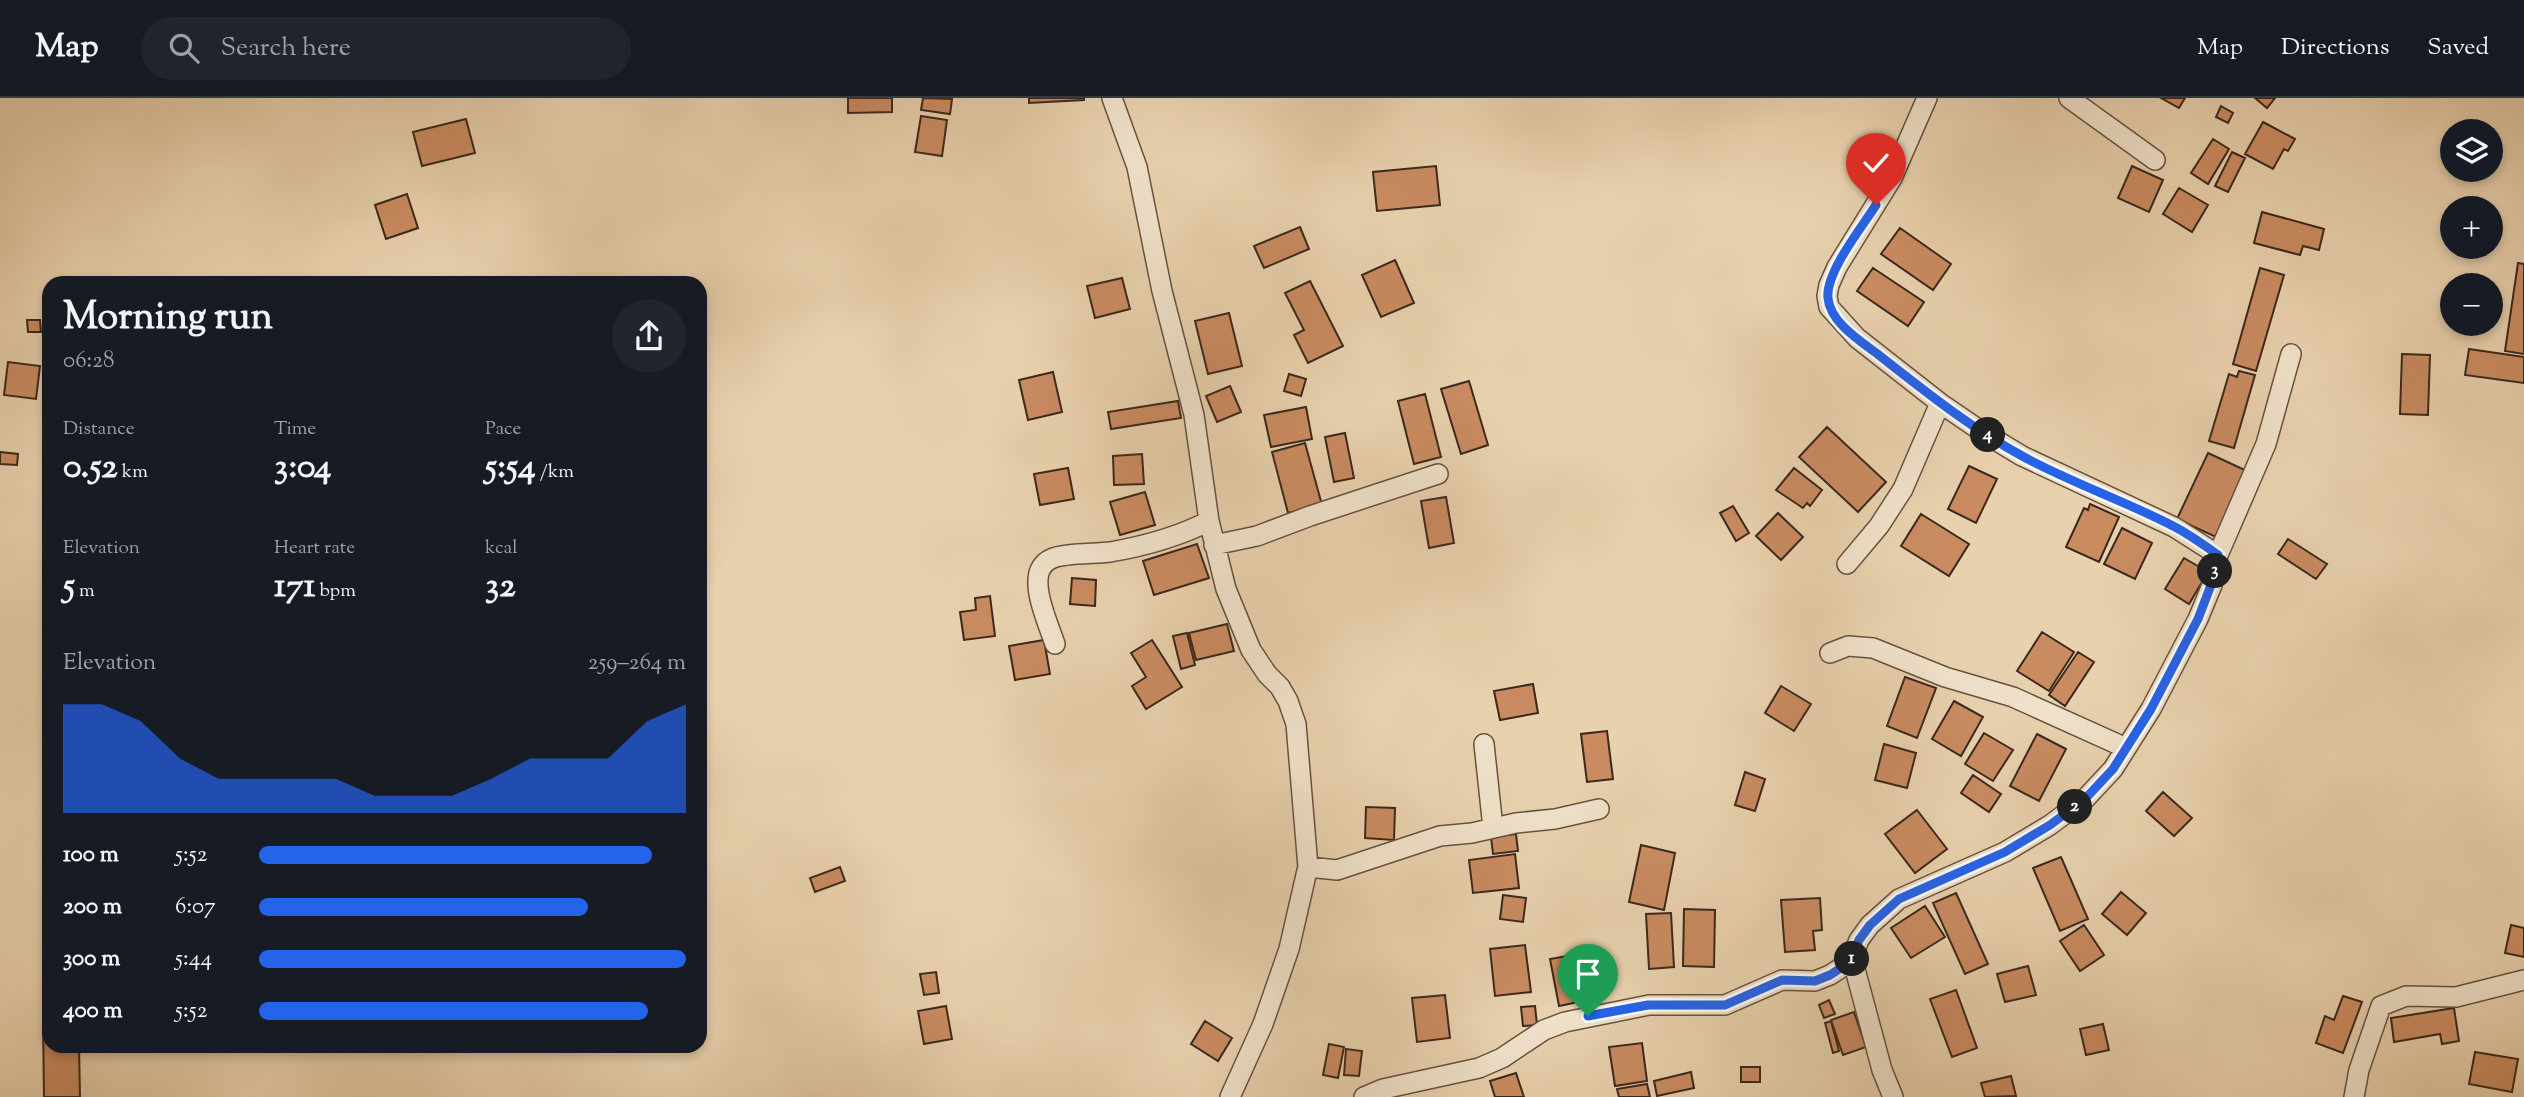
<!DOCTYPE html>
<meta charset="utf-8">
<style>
body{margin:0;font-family:"Sorts Mill Goudy",serif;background:#20242c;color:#f1f3f6;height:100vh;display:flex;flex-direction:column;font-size:26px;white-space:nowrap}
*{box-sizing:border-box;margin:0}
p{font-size:23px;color:#9ea1a6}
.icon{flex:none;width:38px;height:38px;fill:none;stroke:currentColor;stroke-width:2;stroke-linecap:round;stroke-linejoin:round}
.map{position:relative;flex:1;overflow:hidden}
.details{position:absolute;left:42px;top:178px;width:665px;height:777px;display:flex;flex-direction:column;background:#171b24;border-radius:21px;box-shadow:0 4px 10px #0003}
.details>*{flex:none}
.controls{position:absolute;left:2440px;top:21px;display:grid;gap:14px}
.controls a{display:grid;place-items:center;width:63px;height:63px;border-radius:50%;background:#171b24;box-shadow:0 4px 10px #0003;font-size:35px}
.pin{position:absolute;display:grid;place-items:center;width:60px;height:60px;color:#fff;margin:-72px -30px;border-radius:50% 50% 50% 0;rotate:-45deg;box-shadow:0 0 7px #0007}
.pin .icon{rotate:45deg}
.km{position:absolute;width:35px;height:35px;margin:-18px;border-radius:50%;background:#222;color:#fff;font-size:19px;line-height:35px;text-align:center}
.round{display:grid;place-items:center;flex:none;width:74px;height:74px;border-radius:37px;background:#20242c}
.headline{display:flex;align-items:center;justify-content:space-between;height:119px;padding:0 21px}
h1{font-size:38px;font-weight:700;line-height:52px}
.stats{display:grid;grid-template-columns:repeat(3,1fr);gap:10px;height:119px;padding:7px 21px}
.stats div{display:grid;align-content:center}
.stats b{font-size:35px;font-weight:700}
.stats small{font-size:19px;font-weight:400}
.stats p{font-size:19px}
.chart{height:196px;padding:14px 21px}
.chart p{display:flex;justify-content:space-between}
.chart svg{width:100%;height:126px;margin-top:7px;fill:#2563eb;opacity:.7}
ul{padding:0 21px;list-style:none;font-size:23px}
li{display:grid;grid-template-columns:112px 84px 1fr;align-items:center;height:52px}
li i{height:18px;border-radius:9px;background:#2563eb}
header{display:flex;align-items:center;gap:42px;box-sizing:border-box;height:98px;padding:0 35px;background:#171b24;border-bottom:2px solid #363941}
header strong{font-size:33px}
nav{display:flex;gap:38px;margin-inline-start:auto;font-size:24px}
.search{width:490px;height:63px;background:#20242c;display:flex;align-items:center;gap:18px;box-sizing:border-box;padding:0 24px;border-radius:38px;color:#9ea1a6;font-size:26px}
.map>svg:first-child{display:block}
.building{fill:#ca8b61;stroke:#3b281d;stroke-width:2}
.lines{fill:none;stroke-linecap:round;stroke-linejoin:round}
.minor-casing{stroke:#665241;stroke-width:22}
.minor{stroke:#f0e1ca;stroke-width:19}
.route-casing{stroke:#fff;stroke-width:14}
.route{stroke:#2563eb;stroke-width:9}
</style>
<header>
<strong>Map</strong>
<div class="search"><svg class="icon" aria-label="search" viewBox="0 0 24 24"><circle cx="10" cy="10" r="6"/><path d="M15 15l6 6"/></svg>Search here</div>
<nav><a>Map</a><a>Directions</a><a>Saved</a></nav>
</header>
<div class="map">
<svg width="2524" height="999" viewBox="0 0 2524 999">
<rect width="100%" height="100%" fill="#e8d1ad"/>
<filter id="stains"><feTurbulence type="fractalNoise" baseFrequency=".00286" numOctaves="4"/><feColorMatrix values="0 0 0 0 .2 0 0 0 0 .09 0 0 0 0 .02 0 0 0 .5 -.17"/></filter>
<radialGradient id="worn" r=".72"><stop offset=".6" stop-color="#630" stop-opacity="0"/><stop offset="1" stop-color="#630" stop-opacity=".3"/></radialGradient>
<path class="building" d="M848,0H892V14L848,15Z
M923,0L952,1L950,16L921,12Z
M1029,0H1084V2L1029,5Z
M2161,0H2185L2179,10Z
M2255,0H2275L2267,10Z
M2221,8L2233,15L2228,25L2216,19Z
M921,18L947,22L942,58L915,54Z
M466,21L475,55L422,68L413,34Z
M2263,24L2295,41L2288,53L2284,51L2273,71L2245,56Z
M2213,41L2229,51L2208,86L2191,75Z
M2232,54L2245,60L2228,94L2215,88Z
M1436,68L1440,107L1377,113L1373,74Z
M2132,68L2163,82L2149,114L2118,100Z
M2179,90L2208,107L2192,134L2163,116Z
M407,96L418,130L386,141L375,107Z
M2262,114L2324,131L2319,152L2303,148L2300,157L2254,145Z
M1300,129L1309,151L1264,170L1254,148Z
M1900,130L1951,166L1933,192L1881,156Z
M1395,162L1414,205L1381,219L1362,177Z
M2518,165L2524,166V256L2505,253Z
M1873,170L1924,204L1908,228L1857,193Z
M2260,170L2284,177L2256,273L2233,266Z
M1122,180L1130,211L1095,220L1087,188Z
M1310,183L1343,248L1308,265L1294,237L1304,232L1285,195Z
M1229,215L1242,268L1208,276L1195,223Z
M27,222H40L41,234H28Z
M2469,251L2524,259V285L2465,277Z
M2402,256L2430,257L2428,317L2400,316Z
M8,264L40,268L36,301L4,297Z
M2239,273L2255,277L2234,350L2209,343L2229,276L2237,279Z
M1053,274L1062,314L1028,322L1019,282Z
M1289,276L1306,281L1301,298L1284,293Z
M1469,283L1488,347L1461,356L1441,291Z
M1230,288L1241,314L1217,324L1206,298Z
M1425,296L1441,359L1414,366L1398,303Z
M1178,303L1181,320L1111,331L1108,314Z
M1306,309L1312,341L1271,349L1264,317Z
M1827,329L1886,384L1858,414L1799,359Z
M1345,335L1354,380L1334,384L1325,339Z
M1305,345L1322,407L1288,415L1272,354Z
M0,354L18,356L17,367L0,366Z
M2208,355L2247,373L2216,439L2177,421Z
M1142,356L1144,386L1114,387L1113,358Z
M1969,368L1997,381L1976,425L1948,411Z
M1068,370L1074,401L1040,407L1034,376Z
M1794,370L1822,392L1810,408L1807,405L1803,410L1776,392Z
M1145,394L1155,427L1120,437L1110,404Z
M1446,399L1454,445L1429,450L1421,403Z
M2090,406L2119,419L2099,464L2066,449L2084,410L2088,412Z
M1733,408L1749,435L1736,443L1720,415Z
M1778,415L1803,439L1781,462L1756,438Z
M1921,416L1969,446L1949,478L1901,448Z
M2122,430L2152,445L2135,481L2104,466Z
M2288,441L2327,466L2316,481L2278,456Z
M1197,446L1209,480L1154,497L1143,463Z
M2184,460L2208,474L2189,506L2165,491Z
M1072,480L1096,482L1095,508L1070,506Z
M990,498L995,538L964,542L960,514L976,512L975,500Z
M1227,526L1234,553L1196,562L1189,535Z
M2042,534L2074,554L2049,593L2017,573Z
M1187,535L1195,567L1181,571L1173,538Z
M1044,542L1050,576L1015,582L1009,548Z
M1152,542L1182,589L1146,611L1132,588L1146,579L1131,555Z
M2078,554L2094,564L2065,608L2049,597Z
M1905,579L1936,590L1917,640L1887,628Z
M1533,586L1538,615L1500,622L1494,593Z
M1781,588L1811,606L1794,633L1765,615Z
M1954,603L1983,619L1961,658L1932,641Z
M1607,633L1613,681L1587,684L1581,636Z
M1984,635L2013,652L1993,683L1965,666Z
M2037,636L2066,651L2039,703L2010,688Z
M1884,646L1916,655L1907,690L1875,682Z
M1745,674L1765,681L1755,713L1735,707Z
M1973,677L2001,696L1989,714L1961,695Z
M2163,694L2192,720L2174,738L2146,713Z
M1366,709L1395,710L1394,742L1365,740Z
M1917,712L1947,751L1915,775L1885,736Z
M1516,736L1518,753L1493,756L1491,739Z
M1641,747L1675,755L1664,812L1629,804Z
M1515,756L1519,790L1473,795L1469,762Z
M2061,759L2088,821L2060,833L2033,770Z
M840,769L845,783L815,794L810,780Z
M2121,794L2146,815L2127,837L2102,816Z
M1956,795L1988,866L1965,876L1933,805Z
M1503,797L1526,800L1523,824L1500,821Z
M1820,800L1822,832L1813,833L1815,852L1785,854L1781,802Z
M1925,808L1945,839L1911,860L1891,830Z
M1684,811L1715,812L1714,869L1683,868Z
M1671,815L1674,869L1649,871L1646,816Z
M2084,827L2104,857L2080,873L2060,843Z
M2511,827L2524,830V859L2505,855Z
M1525,847L1531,894L1495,898L1490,851Z
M1579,856L1588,902L1559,908L1550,861Z
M2028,868L2036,897L2005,904L1997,876Z
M936,874L939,895L924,897L920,876Z
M1956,892L1977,950L1952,959L1930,901Z
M1445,897L1450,940L1417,944L1412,900Z
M2343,898L2362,904L2343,955L2316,945L2325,918L2334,922Z
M1829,902L1835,916L1824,920L1819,907Z
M946,908L952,941L924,946L918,913Z
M1535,908L1537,927L1523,928L1521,909Z
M2454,910L2459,943L2442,946L2440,936L2394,944L2391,920Z
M1854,914L1866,949L1843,957L1831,922Z
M43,922H49V948H79L80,999H44Z
M1205,923L1232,940L1218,963L1191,946Z
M1831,923L1839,953L1833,955L1825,925Z
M2103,926L2109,952L2086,957L2080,931Z
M1642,945L1647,983L1615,988L1609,949Z
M1329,946L1344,949L1338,980L1323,977Z
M1346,951L1362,953L1359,978L1344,977Z
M2475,954L2518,961L2512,994L2469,986Z
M1741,969H1760V984H1741Z
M1691,974L1694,990L1657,998L1654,983Z
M1516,975L1524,999H1495L1490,983Z
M2011,978L2016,998L1985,999L1981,985Z
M1647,986L1650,999H1619L1617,991Z"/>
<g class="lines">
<defs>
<path id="minor" d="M1112,0L1137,69L1162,193L1194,317L1209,423L1226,491L1251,552L1267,576L1280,589L1288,603L1296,626L1308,769L1306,777L1289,851L1263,926L1230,999
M1927,0L1892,80L1837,169L1829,187L1827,198L1829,209L1857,240L1940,305L1984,335L2022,358L2174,429L2218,457
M2069,0L2155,62
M1214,447L1257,438L1310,418L1438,376
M1847,466L1879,428L1903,391L1940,305
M1055,546C1049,528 1032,491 1040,472C1042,468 1046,463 1051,461C1062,455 1096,456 1110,454C1145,448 1178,439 1209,423
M1830,555L1848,548L1873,550L1945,579L2013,599L2126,650
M1484,646L1493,730
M1308,769L1337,772L1440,738L1472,735L1516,725L1555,721L1599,711
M1364,999L1383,991L1479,970L1502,960L1544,932L1565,924L1649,907H1725L1782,882L1815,883L1830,877L1850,864L1852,860
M1893,999L1882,972L1852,860L1859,842L1870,827L1899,801L2005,754L2050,727L2085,701L2113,671L2151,611L2198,521L2212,487L2218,457L2266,346L2291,256
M2354,999L2359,972L2381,908L2406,898L2456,899L2524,882"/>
</defs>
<use href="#minor" class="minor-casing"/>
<use href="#minor" class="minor"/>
</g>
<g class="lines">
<defs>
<path id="route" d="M1588,918L1648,907H1725L1782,882L1815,883L1830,877L1850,864L1859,842L1870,827L1899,801L2005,754L2050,727L2085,701L2113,671L2151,611L2198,521L2211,487L2218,457C2204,447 2189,436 2173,428C2125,403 2072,385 2024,359C1972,331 1926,294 1880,258C1862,244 1830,225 1828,200C1825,175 1862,129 1876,107"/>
</defs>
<use href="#route" class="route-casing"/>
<use href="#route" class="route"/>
</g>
<rect width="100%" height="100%" filter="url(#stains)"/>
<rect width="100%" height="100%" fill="url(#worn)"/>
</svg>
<div class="controls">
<a><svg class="icon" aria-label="layers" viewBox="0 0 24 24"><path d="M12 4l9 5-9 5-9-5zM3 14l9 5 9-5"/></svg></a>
<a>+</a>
<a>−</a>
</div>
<div class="pin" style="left:1588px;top:918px;background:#1e9e55"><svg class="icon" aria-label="arrive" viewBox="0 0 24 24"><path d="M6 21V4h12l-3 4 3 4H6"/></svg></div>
<div class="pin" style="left:1876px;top:107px;background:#d93025"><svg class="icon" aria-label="check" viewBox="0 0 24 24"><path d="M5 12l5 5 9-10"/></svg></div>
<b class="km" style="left:1852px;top:861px">1</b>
<b class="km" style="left:2075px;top:709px">2</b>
<b class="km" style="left:2215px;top:473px">3</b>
<b class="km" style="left:1988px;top:337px">4</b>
<section class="details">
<div class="headline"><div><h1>Morning run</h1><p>06:28</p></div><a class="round"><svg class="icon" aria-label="share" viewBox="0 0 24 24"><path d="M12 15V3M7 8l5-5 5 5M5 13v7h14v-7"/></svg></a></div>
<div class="stats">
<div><p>Distance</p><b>0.52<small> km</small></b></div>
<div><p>Time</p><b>3:04</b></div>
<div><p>Pace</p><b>5:54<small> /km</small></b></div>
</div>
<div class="stats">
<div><p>Elevation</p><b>5<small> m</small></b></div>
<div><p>Heart rate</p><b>171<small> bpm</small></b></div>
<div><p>kcal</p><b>32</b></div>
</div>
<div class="chart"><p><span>Elevation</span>259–264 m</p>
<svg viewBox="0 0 160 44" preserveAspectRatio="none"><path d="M0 44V6L10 6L20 12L30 25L40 32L50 32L60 32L70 32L80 38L90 38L100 38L110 32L120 25L130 25L140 25L150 12L160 6V44z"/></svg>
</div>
<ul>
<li><b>100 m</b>5:52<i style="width:92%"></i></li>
<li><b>200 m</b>6:07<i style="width:77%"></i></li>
<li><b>300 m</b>5:44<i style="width:100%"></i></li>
<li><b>400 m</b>5:52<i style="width:91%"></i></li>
</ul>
</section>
</div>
